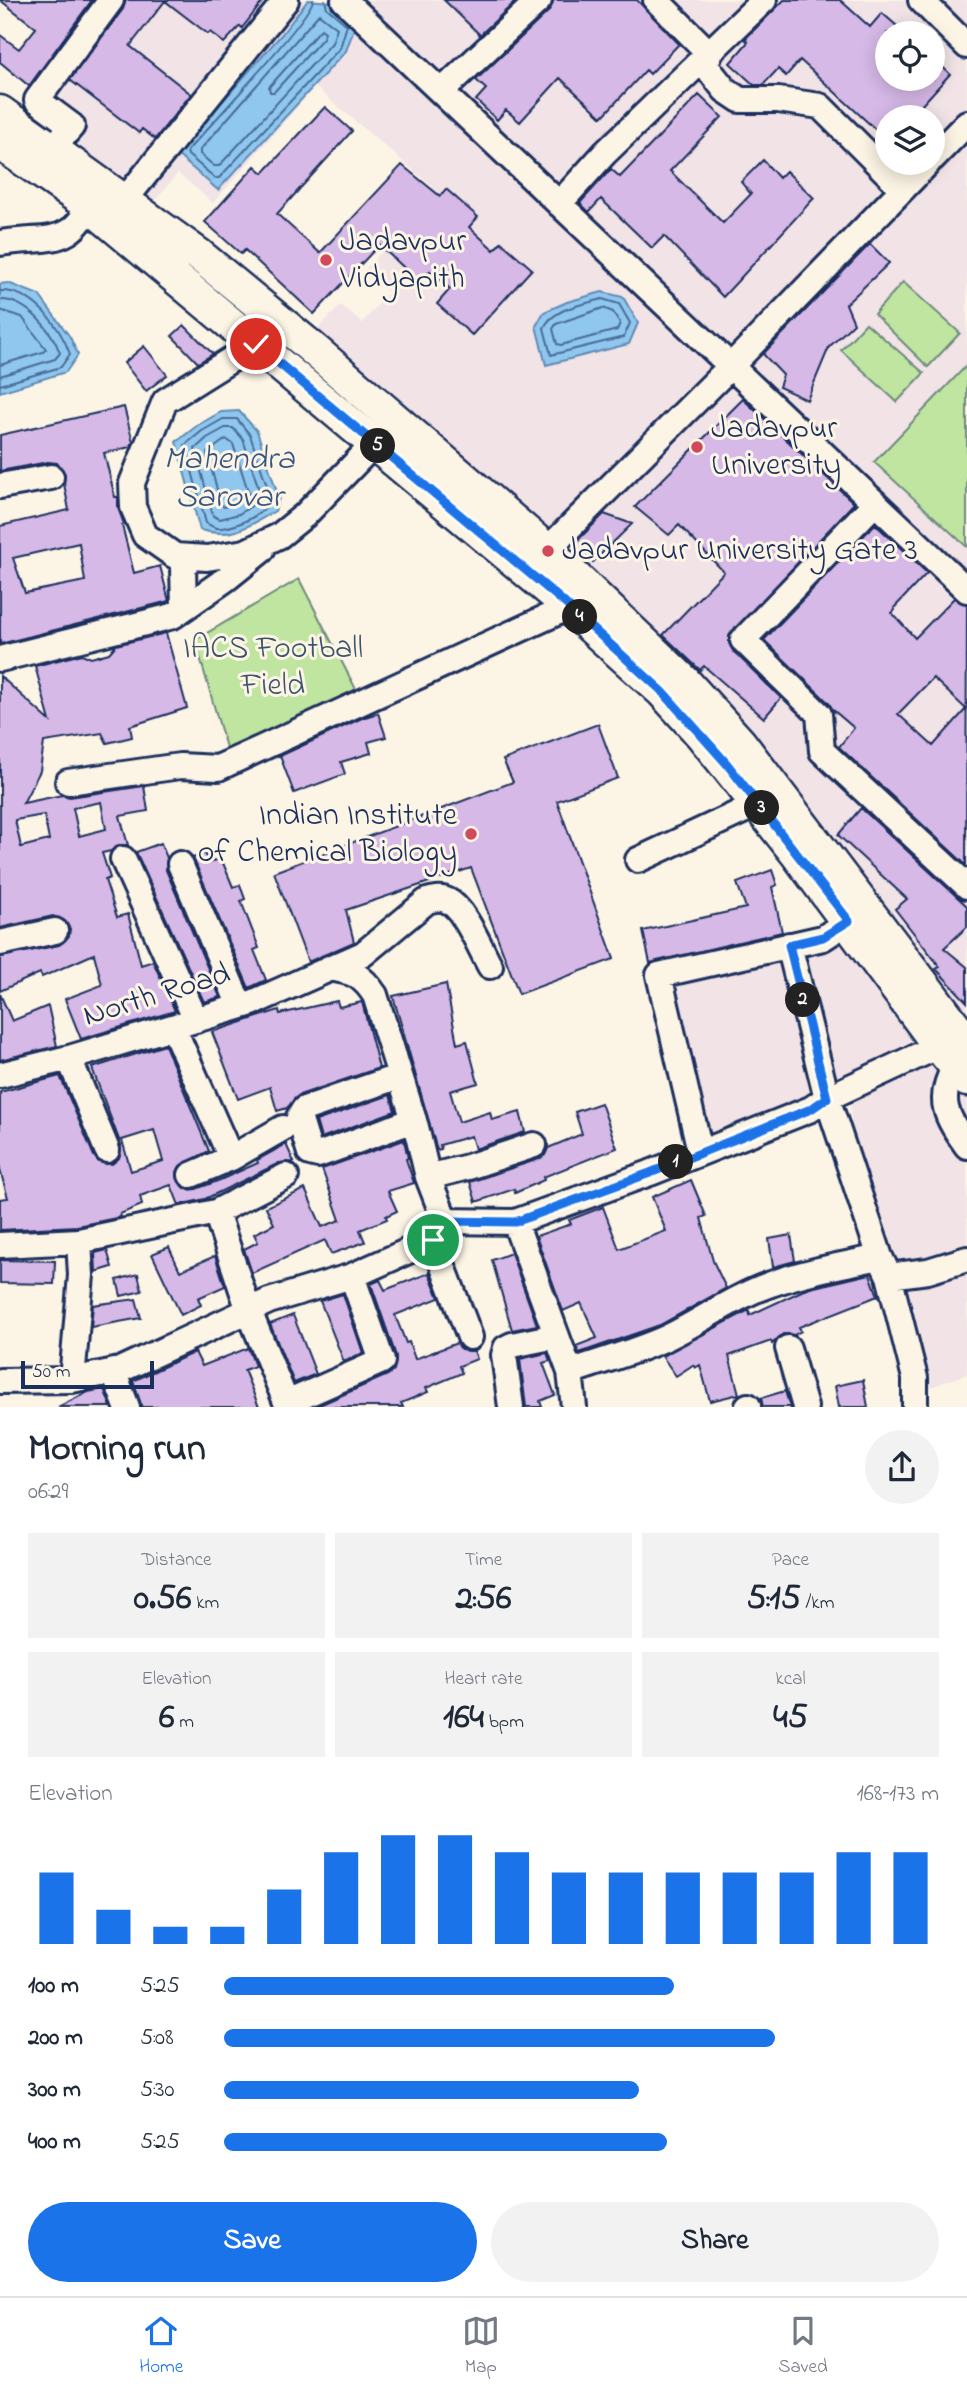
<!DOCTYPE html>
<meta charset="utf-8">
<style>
body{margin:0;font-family:"Indie Flower",sans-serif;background:#f2f2f3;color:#1f2937;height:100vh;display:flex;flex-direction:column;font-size:26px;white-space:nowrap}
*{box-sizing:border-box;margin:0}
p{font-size:23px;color:#747a83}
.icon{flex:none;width:38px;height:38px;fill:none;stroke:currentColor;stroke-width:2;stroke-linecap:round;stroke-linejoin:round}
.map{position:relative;height:1407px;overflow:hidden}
.details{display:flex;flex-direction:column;background:#fff;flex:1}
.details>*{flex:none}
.controls{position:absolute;left:875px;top:21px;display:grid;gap:14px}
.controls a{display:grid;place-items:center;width:70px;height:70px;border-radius:50%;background:#fff;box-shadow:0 4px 18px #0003;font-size:35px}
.scale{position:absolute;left:21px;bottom:18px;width:133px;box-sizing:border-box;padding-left:7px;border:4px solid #1b2f5e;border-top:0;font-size:19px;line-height:24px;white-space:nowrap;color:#1b2f5e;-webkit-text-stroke:5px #fcf5e5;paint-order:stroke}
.pin{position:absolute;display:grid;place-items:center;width:60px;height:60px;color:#fff;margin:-30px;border:4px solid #fff;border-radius:50%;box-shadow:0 2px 7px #0007}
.km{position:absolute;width:35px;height:35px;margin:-18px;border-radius:50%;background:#222;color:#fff;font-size:19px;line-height:35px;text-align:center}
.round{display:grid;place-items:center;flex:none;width:74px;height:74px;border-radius:37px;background:#f2f2f3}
.headline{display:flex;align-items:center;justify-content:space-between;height:119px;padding:0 28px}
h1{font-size:38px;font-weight:800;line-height:52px}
.metrics{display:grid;grid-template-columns:repeat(3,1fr);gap:10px;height:119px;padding:7px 28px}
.metrics div{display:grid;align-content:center;border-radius:0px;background:#f2f2f3;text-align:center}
.metrics b{font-size:35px;font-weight:800}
.metrics small{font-size:19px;font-weight:400}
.metrics p{font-size:19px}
.chart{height:196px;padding:14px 28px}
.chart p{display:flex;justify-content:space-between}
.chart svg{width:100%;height:126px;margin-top:7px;stroke:#1a73e8;stroke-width:6}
.button{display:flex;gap:14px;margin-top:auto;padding:14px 28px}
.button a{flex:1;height:80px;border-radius:42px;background:#1a73e8;color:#fff;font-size:28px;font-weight:800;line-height:80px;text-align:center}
.button a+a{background:#f2f2f3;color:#1f2937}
ul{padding:0 28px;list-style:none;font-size:23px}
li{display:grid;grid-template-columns:112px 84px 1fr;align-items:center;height:52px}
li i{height:18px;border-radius:9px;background:#1a73e8}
.menu{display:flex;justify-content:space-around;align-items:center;height:98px;border-top:2px solid #e0e1e3;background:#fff;font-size:19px;color:#747a83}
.menu a{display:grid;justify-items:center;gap:4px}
.menu .on{color:#1a73e8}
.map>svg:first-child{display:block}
.built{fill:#f1e3e6;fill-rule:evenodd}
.green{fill:#c0e5a0;stroke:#6e8a7f;stroke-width:2}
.water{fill:#8fc7ee;stroke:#618ab4;stroke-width:2}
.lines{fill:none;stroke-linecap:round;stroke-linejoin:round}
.shore{stroke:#496c98;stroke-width:2}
.building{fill:#d6b9e7;stroke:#1b2f5e;stroke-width:2;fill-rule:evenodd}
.minor-casing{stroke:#1b2f5e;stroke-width:30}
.major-casing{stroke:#1b2f5e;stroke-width:37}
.minor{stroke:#fcf5e5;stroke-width:24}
.major{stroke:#fcf5e5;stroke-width:32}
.route-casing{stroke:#fff;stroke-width:14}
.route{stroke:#1a73e8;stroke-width:9}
.poi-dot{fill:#d1495b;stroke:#fcf5e5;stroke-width:2.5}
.labels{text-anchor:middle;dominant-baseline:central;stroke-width:6;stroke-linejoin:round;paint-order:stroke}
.poi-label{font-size:32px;fill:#1b2f5e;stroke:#fcf5e5;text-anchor:start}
.park-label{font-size:32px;fill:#3c536b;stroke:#fcf5e5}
.street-label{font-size:32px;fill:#1b2f5e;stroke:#fcf5e5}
.water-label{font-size:33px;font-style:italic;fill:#385582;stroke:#fcf5e5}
</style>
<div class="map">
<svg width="967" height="1407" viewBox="0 0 967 1407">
<rect width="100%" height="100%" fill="#fcf5e5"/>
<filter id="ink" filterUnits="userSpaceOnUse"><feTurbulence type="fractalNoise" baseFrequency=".0143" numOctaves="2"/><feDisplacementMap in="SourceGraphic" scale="14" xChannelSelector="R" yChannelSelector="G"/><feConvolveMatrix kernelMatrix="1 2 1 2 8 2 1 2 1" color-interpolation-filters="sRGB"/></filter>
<g filter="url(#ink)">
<path class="built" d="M117,0H967V1043L824,859L305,342L341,305L362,323L389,292L364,271L382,251L378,246L433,187L315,87L213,203L178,173L143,215L16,124ZM887,33H933V79H887ZM887,117H933V163H887Z
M858,924L945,1037L704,1145L664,979Z
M952,1044L967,1060V1374L922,1390L854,1143L849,1095Z"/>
<path class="green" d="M903,282L960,333L928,367L874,314Z
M866,323L924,373L897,402L841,350Z
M967,365V547L874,462Z
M299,579L361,699L229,758L195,640Z"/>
<path class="water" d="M308,0L332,2L356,23L346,51L218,190L176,154L281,35Z
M8,283L39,295L70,337L78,355L66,372L0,392V284Z
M602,292L623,297L638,323L629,344L546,365L536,326L544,312L567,302Z
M239,411L257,431L279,498L275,511C247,527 234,539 200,530L176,442L198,425L221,412Z"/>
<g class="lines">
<path class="shore" d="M313,0C311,18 207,129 187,151L188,155L215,178H219L340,48L347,25L327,8L325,0
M319,14L337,28L332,43L219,166H214L200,154V150Z
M321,29L325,32L323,38L274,92H270L269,87Z
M0,291C33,290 60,326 70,354L61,367L0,385
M602,299L619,304L630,323L624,337L551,355L544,328C553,308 582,305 602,299Z
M0,300C26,299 52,330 60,353L55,359L0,376
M603,308L613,312L620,323L617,330L561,345L557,344L553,329L556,324Z
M0,310L22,317L46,349L43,352L0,365
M223,419H237L250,435L271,498C267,514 238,526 222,528C216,529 211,526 206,523L185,445L202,431Z
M225,428H233L243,439L262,499L239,514L220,519L213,516L195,449L207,438Z
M226,439L233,444L249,494L235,504L224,507L221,504L207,453Z"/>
</g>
<path class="building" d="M0,0H92L29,86L0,62V35L19,49L36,28Z
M126,0H264L242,28L240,26L224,43L210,32L208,34L165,1L130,46L191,94L155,139L142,129L139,133L70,80L123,9Z
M444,0H517L480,35Z
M553,0H637L679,44L650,74L646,70L602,117L560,78L520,122L506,110L497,120L476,100L486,89L476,80L549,11Z
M784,0H840L870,27L882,13L905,33H887V79H933V58L950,74L911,117H887V140L800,60L786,76L778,69L763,85H754L730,63L748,42L745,39Z
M699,95L722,117L670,171L723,223L751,194L741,182L763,160L779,178L786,171L814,198L723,297L664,236L652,248L601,199L589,212L580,203L611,169L620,177Z
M325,107L352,131L277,214L320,253L402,165L440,196L446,189L478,217L469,227L494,250L501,242L532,269L472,335L437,304L450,289L430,271L420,282L379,245L314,314L245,250L241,254L205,222L255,166L263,173Z
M870,244L889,263L846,304L854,323L829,347L807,400L779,387L783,375L763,354Z
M184,325L213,354L198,363L172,336Z
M144,346L167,375L146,391L124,363Z
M743,399L854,503L729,636V643L733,651L781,698L764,718L704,666L700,670L663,635L724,572L679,525L669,535L635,507Z
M124,407L133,442L130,447L104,453L115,497H118V508L124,524L122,525L134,573L160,566L169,601L0,644V526L69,510L64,484L65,474L57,463L48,462L0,471V435ZM79,543L85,581L25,593L13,558Z
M604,514L632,524L593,562L574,544Z
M875,524L927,573L894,608L895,610L892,613L915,638L954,598L967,604L966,865L839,747L854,728L832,709L829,703L764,640ZM933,678L966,709L933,746L898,714Z
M166,633L187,708L130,726L132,737L107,743L102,733L44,742L40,771L23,803L62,795L70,797L144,786L148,811L120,816L128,845H118L111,851L102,853L110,878L105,880L117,917L128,914L141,965L153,961L175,1011L81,1039L65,999L102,985L94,954L42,977L40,973L0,991V957L59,945L69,936L70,929L65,921L53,916L0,928V676L50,721L35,666L82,654L91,658L109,653L116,645ZM101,802L106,829L79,836L73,808ZM44,815L49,840L21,847L15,820Z
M378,713L386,737L368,742L371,753L341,762L345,774L294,793L280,756L362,718Z
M598,724L618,778L557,801L614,959L519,994L471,868L346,910L354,942L308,962L274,872L513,782L503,760Z
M861,808L967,906V927L944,948L967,967V1002L936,969L940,967L895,909L907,899L838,835Z
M161,843L167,858L166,870L220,997L204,1002L136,852Z
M205,853L209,863L221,858L233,887L240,885L245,899L241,901L259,948L254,950L266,980L249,988L193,858Z
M772,870L777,885L772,887L782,932L650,963L643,931L746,908L737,883Z
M446,984L457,1044L467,1041L478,1083L450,1091L459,1122L490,1112L492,1120L520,1112L525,1132L475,1149L471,1136L440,1145L441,1149L437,1150L393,996Z
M0,994L12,1021L48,1006L57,1046L0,1060Z
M337,1001L339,1007L362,1002L379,1068L299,1095L287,1108L277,1111L270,1087L238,1099L212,1032L279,1010L280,1014Z
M165,1045L209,1151L180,1166L176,1174L182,1186L189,1190L196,1189L220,1180L258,1163L257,1160L286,1144L294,1162L279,1163L205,1199L179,1205L171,1185L140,1196L142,1205L120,1214L121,1217L77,1226L0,1230V1199L8,1198L0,1170V1092L60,1076L94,1156L99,1162L112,1164L119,1158L121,1145L92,1068ZM154,1130L163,1161L131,1171L122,1140Z
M390,1095L395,1111L321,1138L316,1121Z
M601,1103L617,1148L543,1177L544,1180L515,1193L514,1189L476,1202L470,1182L539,1159L545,1155L548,1148L582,1134L575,1112Z
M404,1140L408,1158L406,1159L414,1183L388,1191L397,1211L386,1216L387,1219L360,1230L365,1242L331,1254L325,1240L252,1273L244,1249L258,1242L254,1234L274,1224L266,1207L305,1189L322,1227L340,1220L322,1169Z
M691,1180L706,1216L701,1218L713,1261L726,1288L660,1325L579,1353L576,1346L597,1338L581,1303L563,1311L536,1236L571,1224L569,1220L603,1207L619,1249L666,1231L652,1197Z
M791,1235L795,1261L773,1267L769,1239Z
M169,1247L180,1271L215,1256L225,1286L198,1298L201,1305L181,1315L152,1254Z
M107,1250L112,1267L96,1272L95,1253Z
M511,1253L537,1325L512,1330L492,1260Z
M0,1260L55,1261L54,1284L0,1283Z
M429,1273L439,1298L395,1315L406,1343L409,1342L415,1359L457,1343L461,1349L474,1351L477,1359L459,1366L462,1373L426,1388L428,1392L401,1403L403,1407H315L388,1375L394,1370L396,1356L371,1284L380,1280L385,1290Z
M138,1274L142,1291L121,1296L117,1280Z
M870,1274L878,1296L799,1327L801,1331L794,1335L783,1334L772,1344L771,1341L729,1356L739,1394L710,1401L700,1365L695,1368L693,1365L676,1376L662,1356L749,1310L750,1315L806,1289Z
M343,1294L363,1353L344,1362L320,1301Z
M136,1299L141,1318L91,1327L93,1305Z
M293,1315L316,1374L294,1383L270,1324Z
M248,1348L255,1366L244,1370L259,1407H142L133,1381L195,1352L202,1366Z
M547,1353L550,1361L543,1363L555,1395L540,1401L542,1407H526L520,1359Z
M863,1380L868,1407H839L835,1386Z
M104,1389L111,1407H58L88,1392Z
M785,1391L790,1407H763L761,1398Z"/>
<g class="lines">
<defs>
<path id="minor" d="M344,0L967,590
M656,0L710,54
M921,0L967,46
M702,61L725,90L740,100H778L820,106L903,189
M441,92L539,0
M51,150L72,126L37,100L111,0
M933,158L967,123
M124,201L286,0
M559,204L605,153L764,0
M0,243C52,235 72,250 96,192
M256,344L165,401L132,483L133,507L145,535L175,556L207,558L245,552L279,536L305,515L375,443
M0,486L51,477
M875,503L743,640L819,714L822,751L967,886
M536,561L731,366L928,163
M184,608L183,567L192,557
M0,659L173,616L226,579L262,550
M68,782L180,766L218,768L569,607
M123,859L196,1020
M638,860L758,804L772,794
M180,864L240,1006
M0,943L55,931
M789,945L827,1098L880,1257L889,1276L915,1378V1407
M329,968C353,972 361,974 375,995L416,1127L428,1177L445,1221
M173,1027L231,1158
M69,1058L107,1150
M955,1066C936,1100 946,1117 967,1146
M0,1075L69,1058L252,1003L363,954L427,901C435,899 441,897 448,901C464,908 481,950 490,966
M400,1076L304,1109L299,1117L310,1153L318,1155L414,1120
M700,1151L659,975L823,938L849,921
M191,1175L231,1158L283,1128
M428,1177L468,1167L534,1145
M216,1212L286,1176
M515,1222L570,1372
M433,1240L470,1337
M0,1245L79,1241
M889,1276L928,1271L967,1259
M788,1348L805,1407
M113,1371L127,1407
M72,1380L81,1275L79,1241L216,1212L249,1311L288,1407
M0,1381L72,1380L120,1370L269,1301L352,1276L433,1240L445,1221L515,1222L650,1173L811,1109L827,1098L939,1046L952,1037
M287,1403L382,1361L352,1276
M748,1406V1407
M511,1407L504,1355L506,1348L512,1345L556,1336
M574,1407L570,1372C601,1361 635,1352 666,1338C702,1321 733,1297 771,1284C806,1271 844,1265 880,1257"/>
<path id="major" d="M0,112L199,255L305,342L548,551L684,681L740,743L967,1042
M0,143L90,206L559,598L662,691L701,734L797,854L939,1046L967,1080"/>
</defs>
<use href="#minor" class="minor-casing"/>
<use href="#major" class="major-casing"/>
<use href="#minor" class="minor"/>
<use href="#major" class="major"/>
</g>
</g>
<g class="lines" filter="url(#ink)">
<defs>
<path id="route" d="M256,344L559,598L662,691L727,764L849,921L823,937L789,945L827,1098L811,1109L650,1173L515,1222L445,1221L433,1240"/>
</defs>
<use href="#route" class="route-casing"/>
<use href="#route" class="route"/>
</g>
<g class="poi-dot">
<circle cx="326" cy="260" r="7"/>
<circle cx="697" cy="447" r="7"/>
<circle cx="548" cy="551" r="7"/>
<circle cx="471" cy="834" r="7"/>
</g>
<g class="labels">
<g class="poi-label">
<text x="340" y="242">Jadavpur<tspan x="340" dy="37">Vidyapith</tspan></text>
<text x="711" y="429">Jadavpur<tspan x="711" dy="37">University</tspan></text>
<text x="562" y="551">Jadavpur University Gate 3</text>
<text x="457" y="816" text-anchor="end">Indian Institute<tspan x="457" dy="37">of Chemical Biology</tspan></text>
</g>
<g class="park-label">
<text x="273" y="649">IACS Football<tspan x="273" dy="37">Field</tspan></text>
</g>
<g class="street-label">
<text transform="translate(157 996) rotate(-17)">North Road</text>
</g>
<g class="water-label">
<text x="229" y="460">Mahendra<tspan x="229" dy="38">Sarovar</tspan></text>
</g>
</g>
</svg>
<div class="controls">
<a><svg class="icon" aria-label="locate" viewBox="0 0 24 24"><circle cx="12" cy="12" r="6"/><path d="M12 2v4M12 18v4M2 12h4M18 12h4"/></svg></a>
<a><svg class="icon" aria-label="layers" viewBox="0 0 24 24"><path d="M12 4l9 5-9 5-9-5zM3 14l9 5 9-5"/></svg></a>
</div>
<div class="scale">50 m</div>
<div class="pin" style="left:433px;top:1240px;background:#1e9e55"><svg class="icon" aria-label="arrive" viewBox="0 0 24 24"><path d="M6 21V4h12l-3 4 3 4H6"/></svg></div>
<div class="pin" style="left:256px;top:344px;background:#d93025"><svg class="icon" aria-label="check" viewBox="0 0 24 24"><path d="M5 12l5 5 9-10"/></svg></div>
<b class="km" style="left:676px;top:1162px">1</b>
<b class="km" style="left:803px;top:1000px">2</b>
<b class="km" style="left:762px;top:808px">3</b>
<b class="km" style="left:580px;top:617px">4</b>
<b class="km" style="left:378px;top:446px">5</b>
</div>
<section class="details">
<div class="headline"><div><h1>Morning run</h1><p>06:29</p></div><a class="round"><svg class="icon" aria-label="share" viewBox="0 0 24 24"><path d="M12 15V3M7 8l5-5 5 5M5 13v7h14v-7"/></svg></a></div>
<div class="metrics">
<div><p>Distance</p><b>0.56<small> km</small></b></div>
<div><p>Time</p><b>2:56</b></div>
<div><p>Pace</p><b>5:15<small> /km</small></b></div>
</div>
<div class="metrics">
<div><p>Elevation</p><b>6<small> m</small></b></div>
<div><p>Heart rate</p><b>164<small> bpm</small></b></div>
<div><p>kcal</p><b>45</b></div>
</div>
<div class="chart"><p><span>Elevation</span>168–173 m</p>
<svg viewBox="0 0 160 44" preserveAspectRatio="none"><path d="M5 44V19M15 44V32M25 44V38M35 44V38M45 44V25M55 44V12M65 44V6M75 44V6M85 44V12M95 44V19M105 44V19M115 44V19M125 44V19M135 44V19M145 44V12M155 44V12"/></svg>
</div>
<ul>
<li><b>100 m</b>5:25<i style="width:63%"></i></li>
<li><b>200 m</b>5:08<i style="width:77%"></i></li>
<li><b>300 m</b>5:30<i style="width:58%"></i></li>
<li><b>400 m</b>5:25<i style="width:62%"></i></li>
</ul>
<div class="button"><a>Save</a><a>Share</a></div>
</section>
<nav class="menu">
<a class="on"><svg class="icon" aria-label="home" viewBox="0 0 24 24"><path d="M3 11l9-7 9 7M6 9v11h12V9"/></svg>Home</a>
<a><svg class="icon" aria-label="map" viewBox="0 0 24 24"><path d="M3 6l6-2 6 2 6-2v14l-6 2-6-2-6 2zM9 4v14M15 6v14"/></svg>Map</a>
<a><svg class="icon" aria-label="saved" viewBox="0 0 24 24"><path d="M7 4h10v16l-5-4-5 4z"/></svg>Saved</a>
</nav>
